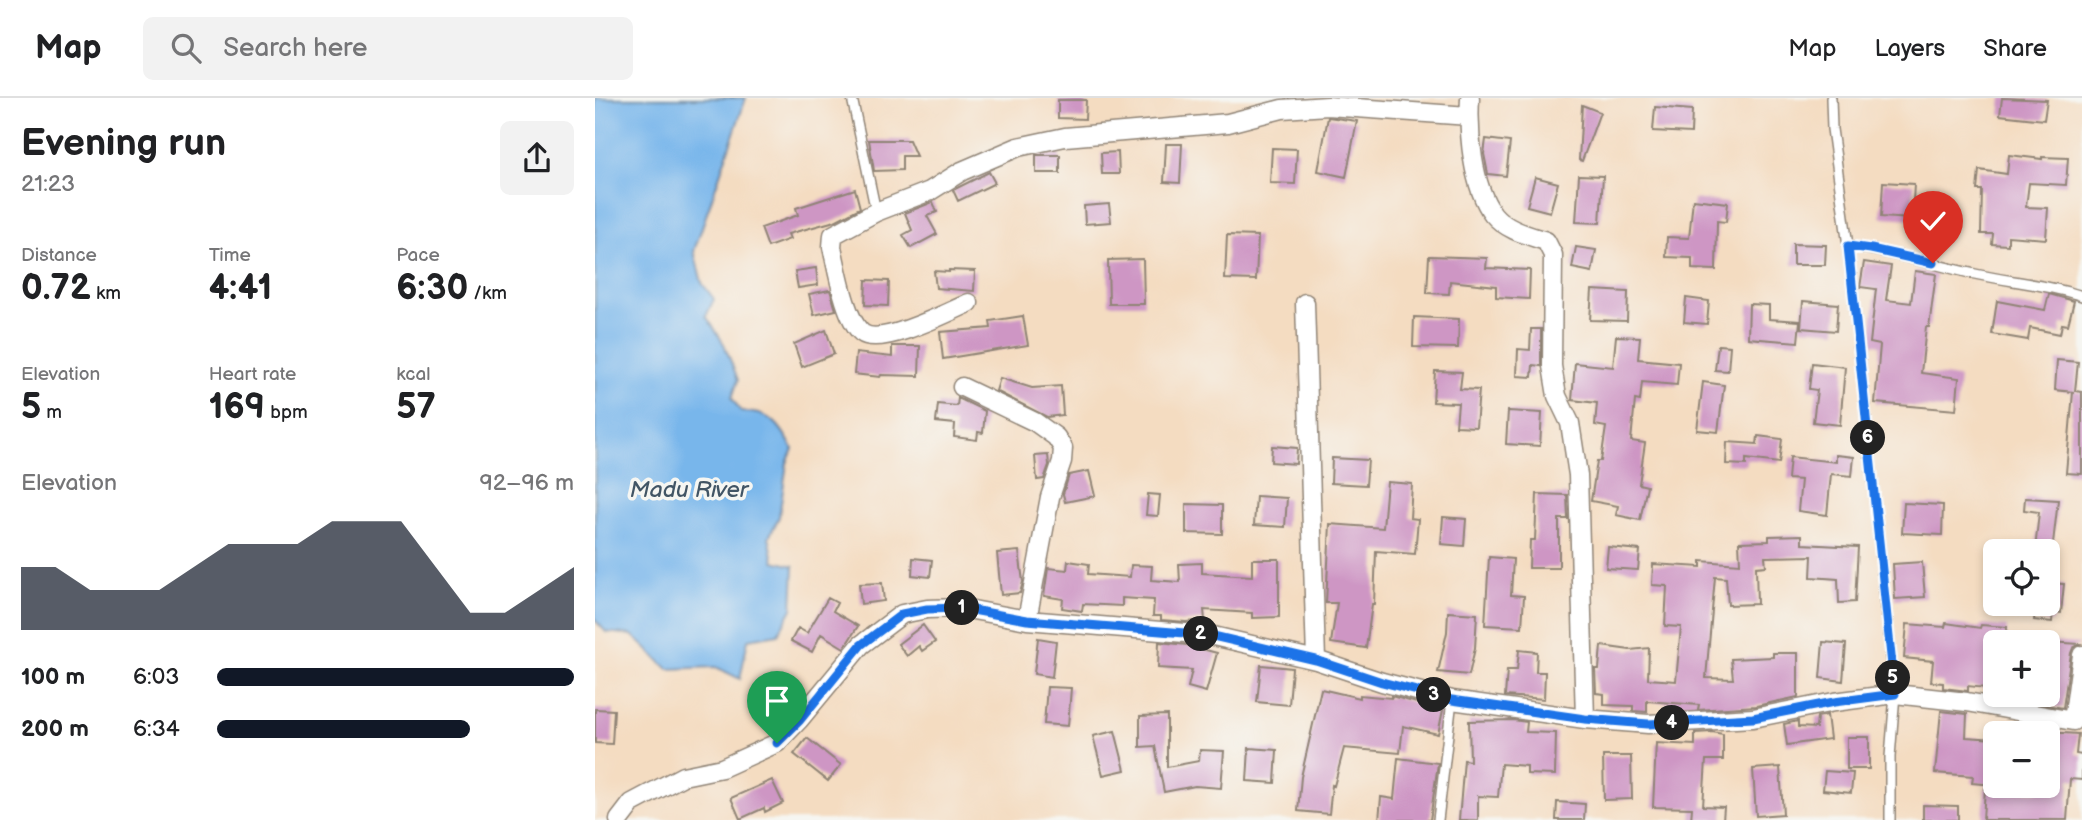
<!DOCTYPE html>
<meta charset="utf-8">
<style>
body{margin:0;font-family:"Balsamiq Sans",sans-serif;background:#f2f2f2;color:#202124;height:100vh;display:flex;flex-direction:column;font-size:26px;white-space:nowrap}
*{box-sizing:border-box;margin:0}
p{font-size:23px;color:#757577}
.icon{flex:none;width:38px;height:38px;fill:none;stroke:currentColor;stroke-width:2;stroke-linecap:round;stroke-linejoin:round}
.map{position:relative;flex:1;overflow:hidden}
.sheet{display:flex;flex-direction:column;background:#fff;width:595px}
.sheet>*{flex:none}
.fabs{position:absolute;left:1388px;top:441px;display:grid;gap:14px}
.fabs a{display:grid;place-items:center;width:77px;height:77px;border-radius:10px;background:#fff;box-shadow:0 4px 10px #0003;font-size:35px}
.pin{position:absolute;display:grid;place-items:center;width:60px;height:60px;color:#fff;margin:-72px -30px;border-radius:50% 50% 50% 0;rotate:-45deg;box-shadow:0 0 7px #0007}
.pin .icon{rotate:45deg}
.km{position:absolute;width:35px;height:35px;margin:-18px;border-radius:50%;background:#222;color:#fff;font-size:19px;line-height:35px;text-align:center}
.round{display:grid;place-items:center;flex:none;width:74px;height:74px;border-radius:10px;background:#f2f2f2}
.headline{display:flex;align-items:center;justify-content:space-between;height:119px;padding:0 21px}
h1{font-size:38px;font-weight:800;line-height:52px}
.stats{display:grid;grid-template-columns:repeat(3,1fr);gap:10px;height:119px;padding:7px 21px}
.stats div{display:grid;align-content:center}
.stats b{font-size:35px;font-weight:800}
.stats small{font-size:19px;font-weight:400}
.stats p{font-size:19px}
.chart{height:196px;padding:14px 21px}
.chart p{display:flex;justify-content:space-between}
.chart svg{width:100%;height:126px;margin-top:7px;fill:#111827;opacity:.7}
ul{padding:0 21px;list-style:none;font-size:23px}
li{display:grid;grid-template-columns:112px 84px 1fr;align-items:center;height:52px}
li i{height:18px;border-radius:9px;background:#111827}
header{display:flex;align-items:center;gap:42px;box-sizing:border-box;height:98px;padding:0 35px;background:#fff;border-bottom:2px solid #e0e0e0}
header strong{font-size:33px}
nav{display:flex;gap:38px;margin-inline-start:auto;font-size:24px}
.search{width:490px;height:63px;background:#f2f2f2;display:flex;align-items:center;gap:18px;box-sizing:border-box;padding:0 24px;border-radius:10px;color:#757577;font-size:26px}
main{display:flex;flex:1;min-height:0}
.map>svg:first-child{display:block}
.water{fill:#78b6eb;stroke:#52708b;stroke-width:2}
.building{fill:#ce96c4}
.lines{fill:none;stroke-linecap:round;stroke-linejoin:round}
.service-casing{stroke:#908476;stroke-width:12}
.minor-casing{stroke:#908476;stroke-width:21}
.service{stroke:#fff;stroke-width:9}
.minor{stroke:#fff;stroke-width:18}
.route-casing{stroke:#fff;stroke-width:14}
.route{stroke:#1a73e8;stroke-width:9}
.labels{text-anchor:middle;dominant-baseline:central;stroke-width:7;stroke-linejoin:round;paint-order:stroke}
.water-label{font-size:23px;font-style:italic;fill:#425565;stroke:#f6f6f2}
</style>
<header>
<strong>Map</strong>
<div class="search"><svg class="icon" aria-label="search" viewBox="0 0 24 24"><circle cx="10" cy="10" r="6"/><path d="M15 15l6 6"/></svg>Search here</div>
<nav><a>Map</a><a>Layers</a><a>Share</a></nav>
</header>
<main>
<section class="sheet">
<div class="headline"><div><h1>Evening run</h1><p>21:23</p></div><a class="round"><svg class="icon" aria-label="share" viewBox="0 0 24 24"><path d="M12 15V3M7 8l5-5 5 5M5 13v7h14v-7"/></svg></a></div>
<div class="stats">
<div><p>Distance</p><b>0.72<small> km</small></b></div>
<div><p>Time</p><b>4:41</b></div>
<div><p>Pace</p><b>6:30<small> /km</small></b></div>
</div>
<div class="stats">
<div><p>Elevation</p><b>5<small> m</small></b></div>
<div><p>Heart rate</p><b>169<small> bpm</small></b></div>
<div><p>kcal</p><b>57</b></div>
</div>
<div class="chart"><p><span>Elevation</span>92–96 m</p>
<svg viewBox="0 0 160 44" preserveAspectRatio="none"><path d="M0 44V22L10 22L20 30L30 30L40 30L50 22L60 14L70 14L80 14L90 6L100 6L110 6L120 22L130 38L140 38L150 30L160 22V44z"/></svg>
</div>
<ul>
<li><b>100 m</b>6:03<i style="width:100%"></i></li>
<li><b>200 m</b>6:34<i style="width:71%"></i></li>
</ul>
</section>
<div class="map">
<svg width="1487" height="722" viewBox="0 0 1487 722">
<rect width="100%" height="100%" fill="#f6f6f2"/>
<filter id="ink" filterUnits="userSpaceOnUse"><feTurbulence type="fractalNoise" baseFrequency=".0143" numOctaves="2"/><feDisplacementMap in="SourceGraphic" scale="14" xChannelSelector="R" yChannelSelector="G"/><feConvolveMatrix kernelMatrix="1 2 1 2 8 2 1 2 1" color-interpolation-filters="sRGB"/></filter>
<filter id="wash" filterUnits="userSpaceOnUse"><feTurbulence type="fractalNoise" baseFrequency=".00686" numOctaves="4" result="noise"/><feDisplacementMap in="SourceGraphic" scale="28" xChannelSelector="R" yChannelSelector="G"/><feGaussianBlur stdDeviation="1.57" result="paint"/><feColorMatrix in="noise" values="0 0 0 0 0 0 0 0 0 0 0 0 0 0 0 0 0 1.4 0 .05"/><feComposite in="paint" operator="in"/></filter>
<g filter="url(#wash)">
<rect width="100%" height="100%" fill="#f4dcc1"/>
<path class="water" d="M0,0H151L99,153L107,185L119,201L111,218L129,246L143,282L137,300L146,314C176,314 185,326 198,351L192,365L184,419L174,439L179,463L199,468L197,511L183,536L153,541L145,581L121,569L73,571L37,537L11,534L0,522Z"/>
<g id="blocks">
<path class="building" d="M1407,0L1452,2L1449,22L1405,17Z
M463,2H491L490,21L463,20Z
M987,7L1005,14L987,63L984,62Z
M1060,9L1097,12L1096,35L1058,33Z
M733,19L762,23L751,79L723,73Z
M891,41L915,44L911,78L893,76L889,56Z
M274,42H314L321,58H307V72L279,73Z
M571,46H587L585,85L569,84Z
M677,50L702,51L700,86L675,85Z
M523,54L524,76H507L506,55Z
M441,57H465V75H441Z
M1414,57L1447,61V59L1473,60L1471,87L1434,85L1431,109L1453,110L1451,141L1413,138V147L1397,146L1398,136H1386L1387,92H1382L1384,72L1412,76Z
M394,74L400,85L363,103L358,92Z
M984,77L1008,78L1005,125L981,124Z
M940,79L963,85L955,114L932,108Z
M1288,84L1319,86L1317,121L1286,119Z
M260,91L265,110L240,123L193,136L195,141L173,149L166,130L203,117L201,110Z
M1098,101L1133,105L1131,124L1122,123L1121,172L1097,171V160L1071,159L1072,139L1094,140Z
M338,104L342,114L332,118L342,136L316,150L308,137L317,132L310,115Z
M514,106L516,124L490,126L489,108Z
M632,137L663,138L661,182L630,181Z
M1198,146L1231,147L1230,167H1198Z
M981,149L1001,152L997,174L977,170Z
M834,158L892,160L891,170L935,172L934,201L901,199V188L855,183L854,196L832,195Z
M548,161L549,206H514L513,162Z
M1269,164L1296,168L1291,202L1316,205L1320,173L1341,176L1334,229H1331L1326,275L1364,280L1361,312L1280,305L1285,247L1275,245L1281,191L1265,189Z
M221,170L223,187L203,190L200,173Z
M354,172L380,173L379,193L341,190L339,173L354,174Z
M271,182L294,183L293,208L270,207Z
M235,192L241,212L219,217L214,196Z
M997,192L1033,194L1032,223L995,222Z
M1454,196L1479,203L1473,227L1467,226L1465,236L1435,230L1433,242L1397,236L1402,203L1450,212Z
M1091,200L1114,203L1112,226L1089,224Z
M1208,203L1243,206L1241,233L1206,230Z
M1154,206L1174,207V221L1205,223L1203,244L1153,240Z
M428,218L433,247L348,261L345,234L396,230L395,223Z
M819,219L864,221L863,250L818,249Z
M936,231H946V268L938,267L937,279L922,278L923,251L935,252Z
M231,232L239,256L207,269L199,246Z
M1021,238L1045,239L1043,261L1084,265L1082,287L1047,284L1045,303L1040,302L1036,343L1050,345L1044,386L1052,388L1045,422L1021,417L1023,408L996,403L1002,363H1006L1011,329L1000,327L1002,305L977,302L980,265L1018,269Z
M1123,247L1135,248L1133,273L1120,272Z
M297,248H325L324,278L286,277L285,279L259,276L261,255L297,259Z
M1462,262L1483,264L1480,293L1487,294V376L1471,375L1478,294L1460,292Z
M1217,265L1250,269L1245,327L1218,324L1222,292L1214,291Z
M840,273L867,274L865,291L884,292L881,329L861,328L863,305L838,304Z
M405,280L437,290L466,288L468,317L452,319L401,293Z
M1108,284L1129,287L1123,334L1102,332Z
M363,300L390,313L388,335L383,334L382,342L359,339L360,326L341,324L343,306L362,308Z
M913,313L947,315L945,348L911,346Z
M1163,338L1187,341L1184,365L1151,361V367L1131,366L1132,344L1162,346Z
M677,348L702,350L701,366L676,364Z
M453,357L454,367L449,381L442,382L440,358Z
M1241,357L1259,359L1257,378L1236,376L1232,417L1203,413L1206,382L1193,381L1195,359L1241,364Z
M737,360L773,362L771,387L736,385Z
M494,373L500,398L470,404L468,396L474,377Z
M792,384L817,386L815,420L823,421L820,456L781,453L779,506H777L771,550L736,545L742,505H731L735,426L788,430Z
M553,396L565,397L563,418L551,417Z
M942,396L972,397L973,421H964V470H934L935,442H940Z
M661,398L692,400L690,429L659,427Z
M1430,400L1463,402L1457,454L1440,452L1444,414L1429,412Z
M1309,405L1348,407L1347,437L1307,435Z
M591,406L627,407V436L591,435Z
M848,419L871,421L869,448L846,446Z
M1207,437V446L1263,449L1260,504L1244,505L1243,481L1216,479L1217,458L1170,459L1171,468L1161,469L1162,506L1133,507L1131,480L1120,479L1111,580L1138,581L1136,561L1178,559V555H1203V599L1161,608L1103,612L1104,607L1052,603V614L1038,613V608L1009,607V596L1001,595L1000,571H1004L1006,548L1035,552L1054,550L1053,581L1081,583L1086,529L1070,528L1072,488L1057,487L1058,466L1106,469V463L1145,466L1144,444L1174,443V438Z
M1013,449L1045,452L1043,472L1011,470Z
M424,453L428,484L425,495L406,497L402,455Z
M894,459L918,461L916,497L929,498L927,529L890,527Z
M318,460L337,462L335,479L317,477Z
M657,461H684V519L657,520V515L609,512L610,522L591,524L566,522V518H558L559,502L527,500V508L488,506L487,513L467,510L468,501L449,498L453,470L472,472L473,463L494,466L493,476L535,479L536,467L557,468L556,482L585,484L584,466L607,465V475L657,478Z
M1327,464L1330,499L1300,501L1298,466Z
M287,485L289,503L266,506L264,486Z
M1452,485L1469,486L1466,515L1458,514L1457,524L1439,522L1441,506H1452Z
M233,500L242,505L238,513L263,528L249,550L226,536L217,554L196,543L203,530L212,535Z
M853,514L882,516L880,550L874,577L843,574L852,534Z
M1351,525L1385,530L1386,527L1412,529L1411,544H1400V591L1373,588V593L1348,590V585L1336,584L1338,563L1309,560L1312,526L1350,529Z
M328,527L340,544L327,553L324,548L312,558L303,546Z
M443,540L461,543L457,579L439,576Z
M564,544L592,547L622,555L611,594L593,589L597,572L563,570Z
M1228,544L1251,546L1248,583L1225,580Z
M1455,544L1485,546L1478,550L1476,555L1468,610L1435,604L1436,597H1452V549H1455Z
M924,552L942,554L941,574H950L949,601L910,598L912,572H922Z
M666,567L697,570L694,607L662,604Z
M452,589L476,590L473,628L449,626Z
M726,591L765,600V597L796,600V598L848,612L843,636L808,628L805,655L749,650L739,688L737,687L734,716L703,713L706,679Z
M0,611L19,612L17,646L0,645Z
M1346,613L1372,616L1371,639L1400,641V687L1377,685L1378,678L1340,675Z
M572,617V669L604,663L605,652L629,653L626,690L600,688L569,694L560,648L545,649V618Z
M1232,617L1235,641L1192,647L1189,626L1203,623V629L1221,630L1222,619Z
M918,622L932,624L931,634L961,635L960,677L932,676V668L906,666L903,699L883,698V722H864L869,662L875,663L874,623Z
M520,633L530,672L508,677L498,638Z
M1117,634L1128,636V662H1111L1108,708L1129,709L1128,722H1096L1097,710L1058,709L1061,645L1100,647V635Z
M1452,634L1483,636L1481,656L1487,657V682L1475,681L1472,722H1388L1390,690L1444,694V688H1452Z
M1252,639H1274V671H1252Z
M212,640L246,667L233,683L199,656Z
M654,650L682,652L680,685L652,683Z
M1008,658H1036L1037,701L1009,702Z
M803,660L843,665L835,722H784L786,699L799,701Z
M1185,669L1188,716L1161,718L1158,671Z
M1230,673L1258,675L1256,695L1228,692Z
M177,682L188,705L170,714L169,710L145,721L136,700Z
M962,704L990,706L989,722H961Z
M1328,707L1363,708V722H1328Z"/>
</g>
</g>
<g filter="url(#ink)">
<use href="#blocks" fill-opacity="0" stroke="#908476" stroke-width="2"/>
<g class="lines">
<defs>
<path id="service" d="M257,0L281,114
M1236,0L1237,31L1253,148L1300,596L1295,659V722
M1253,148C1296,153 1338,167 1380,176C1416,184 1452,186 1487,198
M843,722L857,602"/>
<path id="minor" d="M875,0C873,34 877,88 898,116C911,132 932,137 951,143L958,157L957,268L962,298L975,325L983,377L990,621
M374,205C354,214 285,249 267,235C250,221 242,170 237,149L238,137L281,114L335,93L367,73L423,49L470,39L633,25L687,11L733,8L874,18
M710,205L721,562
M367,289L440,324L461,339L468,350L467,363L455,399L432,522
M24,722L37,705L88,678L127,670L182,645L204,622L266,547L307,516L332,511L367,510L432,522L614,537L721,562L787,584L857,602L990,621L1053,626L1158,620L1239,604L1300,596L1372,604L1478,623L1487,557"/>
</defs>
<use href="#service" class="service-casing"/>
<use href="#minor" class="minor-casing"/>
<use href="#service" class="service"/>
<use href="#minor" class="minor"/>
</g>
</g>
<g class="lines" filter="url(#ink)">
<defs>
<path id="route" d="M182,645L205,622L266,547L307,516L332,511L367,510L432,522L614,537L721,562L787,584L857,602L990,621L1053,626L1158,620L1239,604L1300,596L1253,148L1276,151L1338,165"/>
</defs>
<use href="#route" class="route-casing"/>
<use href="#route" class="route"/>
</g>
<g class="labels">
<g class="water-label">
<text x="94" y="392">Madu River</text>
</g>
</g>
</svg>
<div class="fabs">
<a><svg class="icon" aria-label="locate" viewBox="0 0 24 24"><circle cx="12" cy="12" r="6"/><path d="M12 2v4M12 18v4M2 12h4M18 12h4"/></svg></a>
<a>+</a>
<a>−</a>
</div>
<div class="pin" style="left:182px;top:645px;background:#1e9e55"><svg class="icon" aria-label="arrive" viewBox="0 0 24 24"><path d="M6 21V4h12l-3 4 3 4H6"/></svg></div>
<div class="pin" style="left:1338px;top:165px;background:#d93025"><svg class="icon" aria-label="check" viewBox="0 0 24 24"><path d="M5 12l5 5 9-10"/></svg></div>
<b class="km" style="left:367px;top:510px">1</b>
<b class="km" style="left:606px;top:536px">2</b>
<b class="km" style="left:839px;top:597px">3</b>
<b class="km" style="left:1077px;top:625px">4</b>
<b class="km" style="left:1298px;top:580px">5</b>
<b class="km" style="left:1273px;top:340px">6</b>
</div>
</main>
